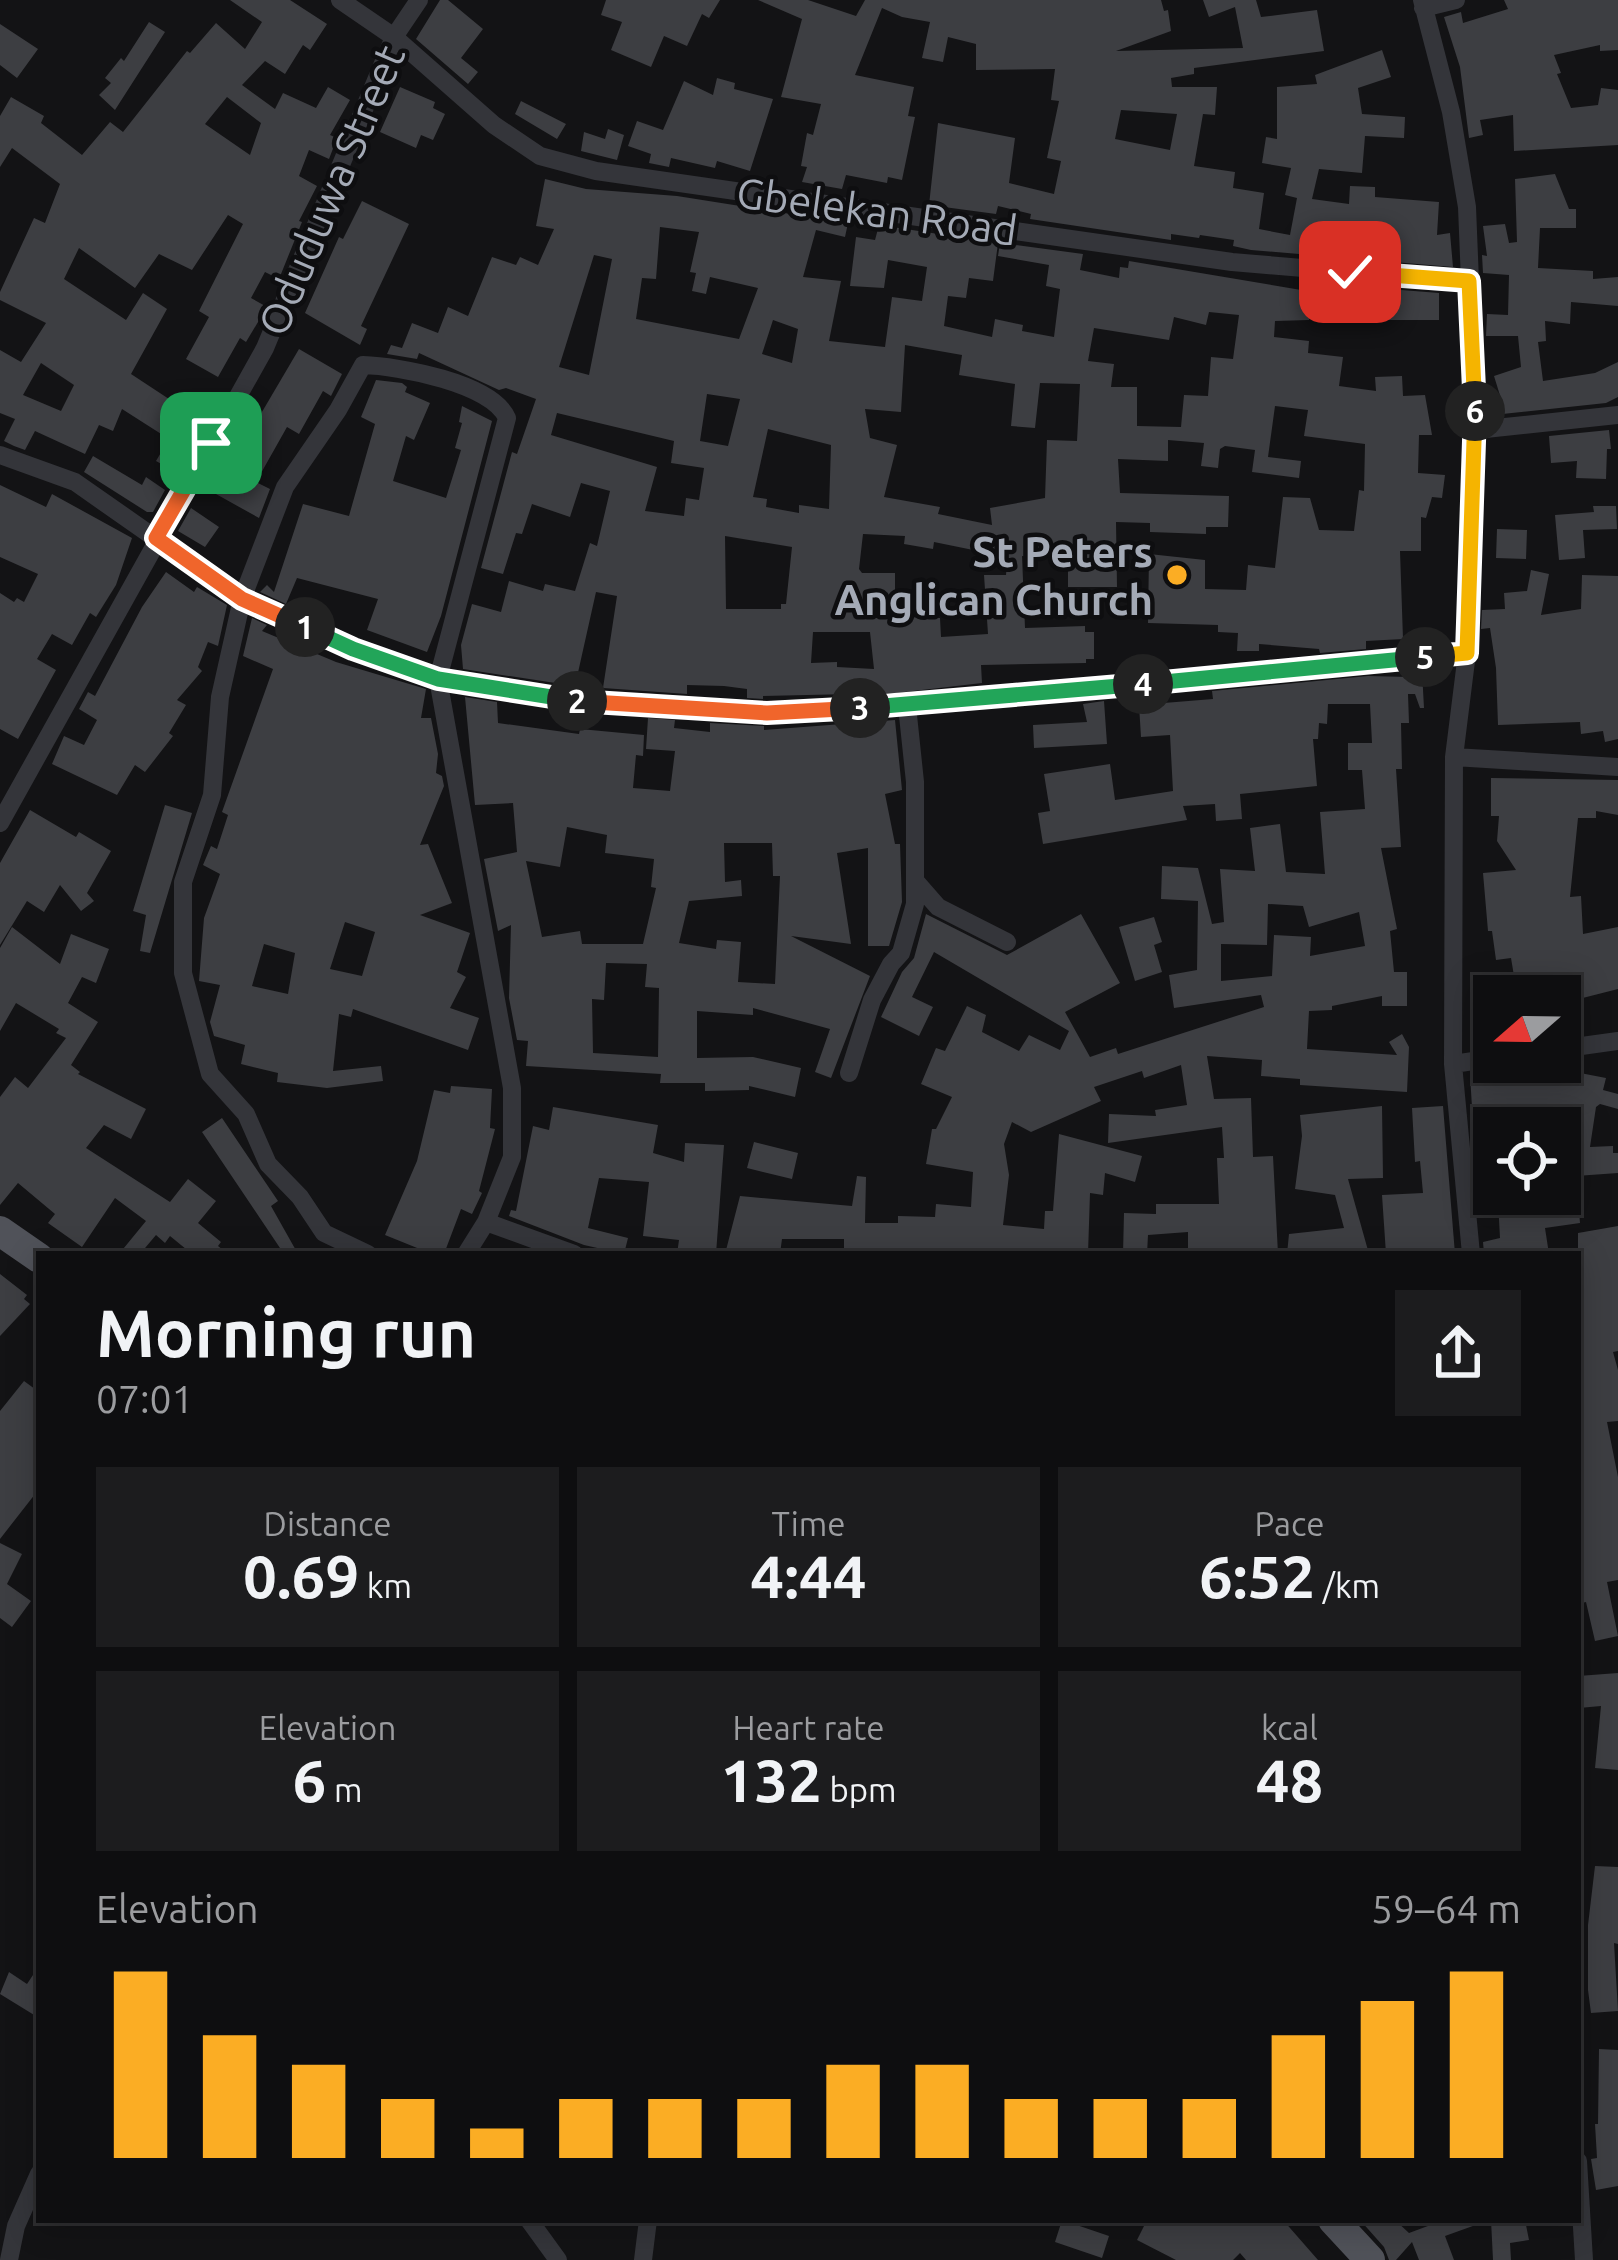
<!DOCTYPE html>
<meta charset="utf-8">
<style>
body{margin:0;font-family:Ubuntu,sans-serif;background:#1c1c1e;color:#f1f3f6;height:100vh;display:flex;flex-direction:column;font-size:45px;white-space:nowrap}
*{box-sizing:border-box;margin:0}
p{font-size:39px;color:#9b9c9f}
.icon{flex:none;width:66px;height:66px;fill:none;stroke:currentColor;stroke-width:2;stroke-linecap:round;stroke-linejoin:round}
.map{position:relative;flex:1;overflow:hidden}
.side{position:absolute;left:36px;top:1251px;width:1545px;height:972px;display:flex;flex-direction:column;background:#0e0e10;border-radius:0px;box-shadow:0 6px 30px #0003,0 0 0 3px #2e2e30}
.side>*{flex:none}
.needle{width:78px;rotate:250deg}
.tools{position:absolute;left:1473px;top:975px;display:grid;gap:24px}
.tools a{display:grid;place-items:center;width:108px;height:108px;border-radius:0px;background:#0e0e10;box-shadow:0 6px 30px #0003,0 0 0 3px #2e2e30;font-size:60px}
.pin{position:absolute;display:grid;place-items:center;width:102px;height:102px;color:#fff;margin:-51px;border-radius:24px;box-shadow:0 6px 18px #0006}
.km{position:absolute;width:60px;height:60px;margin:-30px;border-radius:50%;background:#222;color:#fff;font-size:33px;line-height:60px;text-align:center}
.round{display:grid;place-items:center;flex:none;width:126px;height:126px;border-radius:0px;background:#1c1c1e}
.head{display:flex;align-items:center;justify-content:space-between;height:204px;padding:0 60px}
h1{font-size:66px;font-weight:600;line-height:90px}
.figures{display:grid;grid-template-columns:repeat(3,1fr);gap:18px;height:204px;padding:12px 60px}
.figures div{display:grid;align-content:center;border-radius:0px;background:#1c1c1e;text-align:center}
.figures b{font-size:60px;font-weight:600}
.figures small{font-size:33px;font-weight:400}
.figures p{font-size:33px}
.chart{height:336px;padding:24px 60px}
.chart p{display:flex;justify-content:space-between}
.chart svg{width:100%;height:216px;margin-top:12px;stroke:#fbad24;stroke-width:6}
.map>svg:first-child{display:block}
.building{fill:#3d3e42;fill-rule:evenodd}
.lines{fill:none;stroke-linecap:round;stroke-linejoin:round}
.minor{stroke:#34353a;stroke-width:18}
.primary{stroke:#505259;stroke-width:30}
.split-1-casing{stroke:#fff;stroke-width:24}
.split-2-casing{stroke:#fff;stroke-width:24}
.split-3-casing{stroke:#fff;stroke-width:24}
.split-4-casing{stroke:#fff;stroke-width:24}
.split-5-casing{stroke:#fff;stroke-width:24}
.split-6-casing{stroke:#fff;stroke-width:24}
.split-7-casing{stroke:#fff;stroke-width:24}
.split-1{stroke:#f0652b;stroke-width:15}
.split-2{stroke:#22a559;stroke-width:15}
.split-3{stroke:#f0652b;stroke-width:15}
.split-4{stroke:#22a559;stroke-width:15}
.split-5{stroke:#22a559;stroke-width:15}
.split-6{stroke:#f5b400;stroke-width:15}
.split-7{stroke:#f5b400;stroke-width:15}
.poi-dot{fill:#fbad24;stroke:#0e0e10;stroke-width:4.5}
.labels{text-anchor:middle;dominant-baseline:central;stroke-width:9;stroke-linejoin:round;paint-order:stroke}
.street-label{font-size:42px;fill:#a4aab6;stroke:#0e0e10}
.poi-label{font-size:42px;font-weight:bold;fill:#a4aab6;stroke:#0e0e10;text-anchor:end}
</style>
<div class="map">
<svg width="1618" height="2260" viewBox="0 0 1618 2260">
<rect width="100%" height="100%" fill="#131315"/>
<path class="building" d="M230,0H290L327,24L310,50L303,45L285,74L265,61L242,85L275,109L283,93L316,108L328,87L350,100L330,135L337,138L329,159L309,150L299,176L317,186L299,221L302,222L279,279L265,272L251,298L267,307L246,342L240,338L218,377L186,359L209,317L199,311L243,224L228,215L192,270L159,254L135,288L79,248L64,279L126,320L143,293L167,309L131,374L207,424L176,472L156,461L169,439L122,409L113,431L99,425L85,454L35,431L25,450L14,446L4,441L15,419L0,413V350L21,362L46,323L0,300V292L34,218L45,223L60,184L12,148L0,167V116L11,97L44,116L41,123L82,155L110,122L123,132L187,51L190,53L216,23L245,49L262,22ZM227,97L261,123L250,155L205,124ZM41,363L74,385L61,411L23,395Z
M440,0H448L483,29L461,58L478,72L468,84L416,39Z
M606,0H720L709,18L702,14L687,46L664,36L651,67L611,50L622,22L601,15Z
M758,0H808L856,16L865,0H1161L1164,11L1168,10L1171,31L1116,51L1243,48L1235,7L1209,17L1203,0H1256L1261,17L1317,10L1324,51L1194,68V74L1171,78L1172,87H1217L1215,115L1203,114L1194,166L1235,172L1233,188L1264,193L1259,229L1290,235L1297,198L1285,195L1291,168L1262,163L1266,137L1277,139V87L1317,84L1315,75L1382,50L1391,77L1358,88L1362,114L1405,117L1404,138L1365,136L1362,173L1319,169L1312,199L1349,204L1350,186L1375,187V197L1439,202L1437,235L1450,233L1453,267L1251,250L1233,246L1234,240L1200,235L1199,238L1171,234V240L1030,219L1031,214L998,206L996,214L929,205L938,123L1015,138L1009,183L1054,194L1061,161L1047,158L1059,101L1051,100L1055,69L976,70V44L948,37L943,62L922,58L930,22L902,17L882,8L855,75L914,87L908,116L915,117L902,180L888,177L887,183L846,175L842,189L802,182L807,167L801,166L807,133L813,135L821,104L781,97L802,19ZM1121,110L1177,114L1170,150L1115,139Z
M1504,0H1618V50L1600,51V45L1554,55L1561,73L1557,74L1571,108L1598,105L1601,88L1618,90V145L1514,151L1513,115L1480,120L1483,135L1469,138L1460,67L1444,17L1461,12L1463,23L1508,9Z
M149,22L165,32L115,110L99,95L111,83L105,78L121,58L124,61Z
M0,24L38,49L17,78L0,65Z
M717,78L735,83L734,89L773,99L750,171L717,161L715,168L671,158L669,167L649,163L651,154L628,146L637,121L663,130L684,81L713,95Z
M400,87L435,102L433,108L445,114L433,140L421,135L416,148L380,132Z
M521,101L566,124L557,139L515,114Z
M608,129L624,135L617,160L581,151L584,132L605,139Z
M1555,174L1569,209H1576V228H1540L1538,268L1593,271V279L1618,277V306L1571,302L1570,324L1545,321L1546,341L1538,342L1543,381L1595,373L1618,362V397L1606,403L1493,415V402H1502L1494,376L1521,367L1518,336H1486L1487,314L1508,315L1509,275L1483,273L1482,255L1487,256L1483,226L1505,224L1509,243L1517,242L1515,179Z
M545,179L586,189L677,196L848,223L845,237L816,230L803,277L841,281L829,341L885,347L892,297L922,301L927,267L888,260L884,288L850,286L856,237L875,240L879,225L998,243L993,281L969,278L966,298L948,296L944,326L992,337L995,319L1023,325L1022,331L1054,337L1060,289L1046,286L1049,265L998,256L1000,243L1083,254L1080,270L1119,278L1120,267L1128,268L1129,261L1313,292L1309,320L1275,321L1274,337L1309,341L1308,353L1343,357L1339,386L1376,391L1375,377L1402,376L1403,396L1425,395L1432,435H1419L1418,473L1445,475L1442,498L1432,497L1426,518L1421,517V551H1400L1403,639L1366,641V649L1320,653L1319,649L1259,644V651H1237L1238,633L1218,632V625L1148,623L1149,554L1205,560V589L1246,590L1248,565L1275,568L1283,497L1310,498L1319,530L1354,531L1359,490L1364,491L1365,444L1304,436L1308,410L1275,406L1268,457L1301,461L1299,478L1252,472L1255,450L1225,446L1220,449L1218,468L1201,466L1204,443L1168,440V461L1118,459L1120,493L1229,496L1228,527H1206V534L1150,532V523L1116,522L1117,587H1068V560L1022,556L1025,628L1085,626V632H1094V659H1086V663L981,665L982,683L896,693L763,696V699L747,698V689L724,686L687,685V694L603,688L617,596L596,592L575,686L463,669L461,645L472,604L501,612L509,581L543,591L545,584L575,591L590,543L597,546L610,491L581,483L570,517L532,504L522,534L516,533L503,574L481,568L512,452L517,454L536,399L506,388L499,390L419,353L417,359L387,354L391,345L402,348L412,323L438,333L448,307L468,316L492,257L516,265L520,257L538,265L554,229L536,226ZM660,227L699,232L690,272L696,273L692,291L706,294L710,277L758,288L739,339L636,319L642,278L656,279ZM594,255L612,259L589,375L559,367ZM1209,312L1239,315L1233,359L1211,357L1208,396L1184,395L1181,427L1137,426V387H1111L1114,364L1088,361L1094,328L1169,340L1174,317L1206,325ZM773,320L798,329L792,363L762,354ZM905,345L962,355L959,375L1015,384L1011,426L1035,428L1040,383L1080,384L1077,441L1047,440L1045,498L990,508L992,525L938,514L940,507L884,497L897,445L870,438L865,409L901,412ZM707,394L740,399L728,446L700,441ZM557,413L674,441L671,463L704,468L699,500L686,498L684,516L645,511L657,467L551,435ZM768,429L831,445L829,509L799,505V513L766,507L767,499L753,497ZM863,534L905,536L904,544L933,549L934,542L983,552L984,558L1007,562L1006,575H984L988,634L941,637L940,618L903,617L904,603H895V573H862L859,569ZM725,536L792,547L786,604H781V609H726ZM813,632H870L874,669L837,667V662L811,663Z
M362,201L409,224L361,326L367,329L360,345L305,313L339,237L343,239Z
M1351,286L1439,293V320H1376V312H1351Z
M299,349L342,374L331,396L323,391L299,434L287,427L256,482L270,489L259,518L207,489L230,446L239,451Z
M376,380L402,383L407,387L405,392L430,403L414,440L406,436L393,481L446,498L461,450L455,448L462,423L459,422L462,406L492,421L441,616L427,652L367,630L378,599L297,578L286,604L260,592L267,585L274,592L303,504L349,516L375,424L361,417Z
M1609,430L1611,449H1607L1606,479L1576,478L1577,461L1551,463L1549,436Z
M93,456L142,485L146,477L165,490L153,512H147L84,472Z
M0,485L46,507L52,494L132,538L116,585L96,617L90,613L72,645L52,634L37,659L56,670L18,739L0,729V593L14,602L17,598L24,602L38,574L0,557Z
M1593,506H1616L1617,529L1583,530L1585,558L1559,560L1555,515L1594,512Z
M191,508L219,527L205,547L178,531Z
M1497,529L1527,530L1526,559L1496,558Z
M1531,570L1549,574L1541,615L1581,609L1582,575L1618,576V739L1605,742L1603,731L1581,734L1580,722L1498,725L1496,668L1490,628L1481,629L1482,610L1505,609L1504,593L1527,591Z
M166,572L194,592L197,587L227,605L218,646L208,642L198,667L202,671L177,700L186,705L169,733L173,736L145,772L135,765L117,795L52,764L64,736L84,745L97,720L79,709L88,692L95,696L142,607Z
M252,618L267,625L262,631L336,662L426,689L421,718H431L438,754L436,773L442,776L444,786L420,845L428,844L452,903L420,915L470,933L457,972L466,977L450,1008L479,1018L468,1050L353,1009L351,1017L339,1014L333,1071L381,1066L383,1081L327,1088L277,1082L278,1073L241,1064L245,1045L214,1036L210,1022L220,985L199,981L204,918L220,874L203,865L211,846L217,849L228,815L222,812L273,669L243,656ZM345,922L375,932L362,976L330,969ZM264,944L295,953L288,994L252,986Z
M1422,671L1424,708H1420L1415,694H1408L1409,723H1401L1402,769H1396L1401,847L1381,848L1397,929L1390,931L1394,972H1407V1006H1382V996L1332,1006V1010L1309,1011L1307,1049L1397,1055L1389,1042L1402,1034L1409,1047L1407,1092L1300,1085V1079L1261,1076L1262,1060L1207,1056L1214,1099L1251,1098L1253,1157L1273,1156L1278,1254H1188V1232L1148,1235L1147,1254H1123L1124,1213L1156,1214V1204H1219L1217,1158H1224L1222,1127L1108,1143L1109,1114L1156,1116L1155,1110L1187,1105L1181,1065L1144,1078L1142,1071L1094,1087L1101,1101L1031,1132L1012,1122L1004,1144L1009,1175L1003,1225L1044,1229L1045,1211H1053L1059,1134L1142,1156L1135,1182L1105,1173L1103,1195L1090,1193L1088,1254H844V1239H782L780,1254H725L740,1196L852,1206L857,1176L866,1177L865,1223H898V1216L935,1217L936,1204L971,1207L973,1172L926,1164L932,1129H936L952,1097L921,1084L936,1048L945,1051L967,1006L986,1015L982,1032L1019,1051L1029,1035L1060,1050L1069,1031L934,952L912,997L933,1007L919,1036L881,1017L902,972L914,958L926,914L1007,955L1081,914L1120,983L1065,1012L1090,1057L1116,1048L1118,1054L1264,1007L1261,995L1174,1008L1169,975L1197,970L1198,901L1161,899L1162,866L1198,868L1212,924L1224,922L1220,869L1255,871L1250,828L1280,824L1286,872L1325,874L1320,812L1365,809L1362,770H1348V743H1372L1370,704H1328L1327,724L1319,723L1318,739H1313L1317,786L1240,794L1242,819L1216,821L1215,804L1183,806L1187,820L1043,844L1038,813L1050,811L1044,774L1110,764L1115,800L1173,791L1170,735L1141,737L1139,705L1213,699L1212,691L1368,676L1409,677L1407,672ZM1268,904L1303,906L1309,927L1359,912L1365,946L1310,956L1311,937L1274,935L1272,976L1221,981V944L1267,945Z
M465,697L497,702L498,723L579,734L580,729L644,735L643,756L636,755L633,788L670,791L675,751L646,749L648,718L675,720L674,728L710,732V723L764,726V730L895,720L902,790L885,794L895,844H900L902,902L889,946H868V848L837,853L851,944L791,936L870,976L831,1078L815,1072L830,1029L753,1008V1015L697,1011V1058L753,1057L801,1068L795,1097L749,1086V1090L705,1091V1083H660L661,1074L526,1066L528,1041L517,1040L509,998L511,925L498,931L484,859L517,852L513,803L475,805ZM567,827L607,835L605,853L654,859L651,887L656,888L643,944H582L580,931L542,937L526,861L560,867ZM724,843H772L773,876H780L775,984L738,982L741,942L717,940L716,949L679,943L689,901L742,896L741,880L725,882ZM606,963L647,964L645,987L659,988L658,1057L593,1053L592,999L604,1000Z
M1104,701L1107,744L1034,748L1033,725L1087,722L1083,704Z
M1491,778L1618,780V815L1596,811V818H1578L1570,897L1581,896L1583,934L1618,927V989L1563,1003L1561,976L1515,982L1511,958L1496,960L1492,931H1488L1483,873L1516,870L1497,841L1499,816H1491Z
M165,805L192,813L150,953L140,951L146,915L133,911Z
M30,810L76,837L79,832L111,851L87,893L94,901L81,911L60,885L44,912L27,901L0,945V863Z
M1154,917L1162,942L1154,945L1162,972L1135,981L1119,927Z
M12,927L60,964L71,934L109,949L96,983L82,977L68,1003L98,1022L71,1065L80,1072L78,1074L146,1109L131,1139L104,1125L86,1148L170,1202L188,1179L216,1201L198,1223L221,1242L218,1246L228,1254H192L170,1236L165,1243L156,1235L140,1254H119L146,1221L115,1198L82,1247L48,1223L55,1214L18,1183L0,1205V1097L15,1077L28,1088L66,1038L56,1033L59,1029L16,1003L0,1031V948Z
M1518,1067H1549L1606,1078L1603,1090L1618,1094V1109L1600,1104L1596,1107L1590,1147L1613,1146V1153H1618V1173L1576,1176L1580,1223L1545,1228L1549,1254H1484L1483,1242L1500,1238L1498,1201L1516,1200L1515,1194H1560V1128H1494V1154L1475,1155L1470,1075L1518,1076Z
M451,1086L492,1089L490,1128L495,1129L479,1191L482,1193L472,1214L461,1209L444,1254H432L385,1235L417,1161L434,1090L450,1093Z
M1382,1106L1383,1178L1348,1179L1369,1254H1287L1289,1234L1344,1228L1335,1195L1295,1189L1302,1136L1300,1115Z
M1443,1106L1455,1254H1386L1382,1195L1423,1193L1420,1161L1415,1162L1412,1108Z
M553,1107L658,1125L653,1153L684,1162L685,1143L724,1145L716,1254H677L679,1240L643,1236L649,1182L599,1178L588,1228L628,1238L624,1254L584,1245L509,1216L511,1210L516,1211L533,1126L549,1130Z
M222,1118L278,1201L271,1206L298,1254H284L202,1132Z
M754,1142L798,1153L792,1179L747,1168Z
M1618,1226V1351L1613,1352L1618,1370V1421L1607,1422L1618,1477V1580L1607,1582L1618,1636L1595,1641L1586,1602L1578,1604V1459L1584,1458L1578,1435V1233Z
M0,1274L27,1295L24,1299L30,1304L0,1336Z
M24,1381L39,1392V1489L0,1539V1411Z
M0,1543L22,1554L7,1584L31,1601L12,1627L0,1618Z
M1618,1673V1770L1595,1768L1601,1706L1579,1708L1578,1676Z
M1595,1866L1618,1867V1944L1614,1943L1618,2011L1591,2013L1588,1990V1925Z
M39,1966V2018L0,1994L9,1972L27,1984Z
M1599,2049L1618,2050V2186L1596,2190L1591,2159L1597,2158L1595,2124H1598Z
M1062,2220L1109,2236L1102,2258L1055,2242Z
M1147,2220H1283L1318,2260H1246L1240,2253L1233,2260H1176L1137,2240Z
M1360,2220H1395L1409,2233L1444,2220L1484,2222L1445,2236L1454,2260H1419L1412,2242L1396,2260H1389L1384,2247Z
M1491,2220H1525L1529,2240L1510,2243L1511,2260H1493Z"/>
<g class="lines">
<path class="minor" d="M340,0L394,37L494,125L540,156L596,171L1232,262L1469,282
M1422,0L1451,112L1467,207L1476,430L1467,653L1454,757L1453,1064L1471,1254
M1423,8L1456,0
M1476,430L1618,415
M0,455L75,482L242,599L353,649L438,679L576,700L767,713L907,706L1467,653
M1454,757L1618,767
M0,823L265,348L394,37L419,0
M917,883L938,907L1007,942
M1560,1049L1618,1041
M1453,1064L1494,1058
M849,1073L872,1000L891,964L901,953L915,904V782L907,706
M486,1222L574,1254
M368,1254L324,1233L300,1197L268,1164L246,1114L210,1074L183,973V882L212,795L220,697L242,599L285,487L338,410L363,365C398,366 492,383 507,418L438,679L512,1088V1157L486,1222L466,1254
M1578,2161L1584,2260
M529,2220L558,2260
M9,2260L16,2226L39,2174
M643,2260L648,2220"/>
<path class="primary" d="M0,1231L39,1258
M1333,2220L1370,2260"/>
</g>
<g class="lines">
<defs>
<path id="split-1" d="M211,443L156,538L242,599L305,627"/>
<path id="split-2" d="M305,627L353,649L438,679L577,701"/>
<path id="split-3" d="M577,701L767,713L860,708"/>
<path id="split-4" d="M860,708L1143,684"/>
<path id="split-5" d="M1143,684L1425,657"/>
<path id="split-6" d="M1425,657L1467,653L1475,411"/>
<path id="split-7" d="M1350,272L1469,281L1475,411"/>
</defs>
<use href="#split-1" class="split-1-casing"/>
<use href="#split-2" class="split-2-casing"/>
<use href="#split-3" class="split-3-casing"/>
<use href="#split-4" class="split-4-casing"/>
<use href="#split-5" class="split-5-casing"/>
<use href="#split-6" class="split-6-casing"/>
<use href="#split-7" class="split-7-casing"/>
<use href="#split-1" class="split-1"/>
<use href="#split-2" class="split-2"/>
<use href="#split-3" class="split-3"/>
<use href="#split-4" class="split-4"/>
<use href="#split-5" class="split-5"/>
<use href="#split-6" class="split-6"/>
<use href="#split-7" class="split-7"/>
</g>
<circle class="poi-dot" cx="1177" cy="575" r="12"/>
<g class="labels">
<g class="street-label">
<text transform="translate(331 190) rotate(-67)">Oduduwa Street</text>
<text transform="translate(877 211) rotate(8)">Gbelekan Road</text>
</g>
<g class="poi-label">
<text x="1153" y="551">St Peters<tspan x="1153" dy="48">Anglican Church</tspan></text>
</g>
</g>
</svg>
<div class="tools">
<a><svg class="needle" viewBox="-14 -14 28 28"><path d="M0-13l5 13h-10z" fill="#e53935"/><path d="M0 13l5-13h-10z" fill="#9b9c9f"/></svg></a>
<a><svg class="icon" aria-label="locate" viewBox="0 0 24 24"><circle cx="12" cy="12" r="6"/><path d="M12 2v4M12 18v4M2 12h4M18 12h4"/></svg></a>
</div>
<div class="pin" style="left:211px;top:443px;background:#1e9e55"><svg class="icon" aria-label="arrive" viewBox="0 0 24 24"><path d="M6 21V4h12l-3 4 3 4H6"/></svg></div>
<div class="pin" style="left:1350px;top:272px;background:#d93025"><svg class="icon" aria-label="check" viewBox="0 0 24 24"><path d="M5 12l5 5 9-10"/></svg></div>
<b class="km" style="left:305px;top:627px">1</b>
<b class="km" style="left:577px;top:701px">2</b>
<b class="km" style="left:860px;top:708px">3</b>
<b class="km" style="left:1143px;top:684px">4</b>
<b class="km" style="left:1425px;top:657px">5</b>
<b class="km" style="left:1475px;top:411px">6</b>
<section class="side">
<div class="head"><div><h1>Morning run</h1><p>07:01</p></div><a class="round"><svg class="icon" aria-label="share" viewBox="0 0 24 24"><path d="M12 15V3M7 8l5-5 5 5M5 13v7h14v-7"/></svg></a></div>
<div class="figures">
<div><p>Distance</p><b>0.69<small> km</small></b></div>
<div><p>Time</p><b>4:44</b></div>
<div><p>Pace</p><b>6:52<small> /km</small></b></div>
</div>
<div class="figures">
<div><p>Elevation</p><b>6<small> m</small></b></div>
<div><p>Heart rate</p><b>132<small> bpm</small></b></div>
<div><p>kcal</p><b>48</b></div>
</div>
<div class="chart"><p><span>Elevation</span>59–64 m</p>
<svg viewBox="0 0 160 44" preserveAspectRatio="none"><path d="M5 44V6M15 44V19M25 44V25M35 44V32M45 44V38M55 44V32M65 44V32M75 44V32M85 44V25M95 44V25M105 44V32M115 44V32M125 44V32M135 44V19M145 44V12M155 44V6"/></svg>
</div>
</section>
</div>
